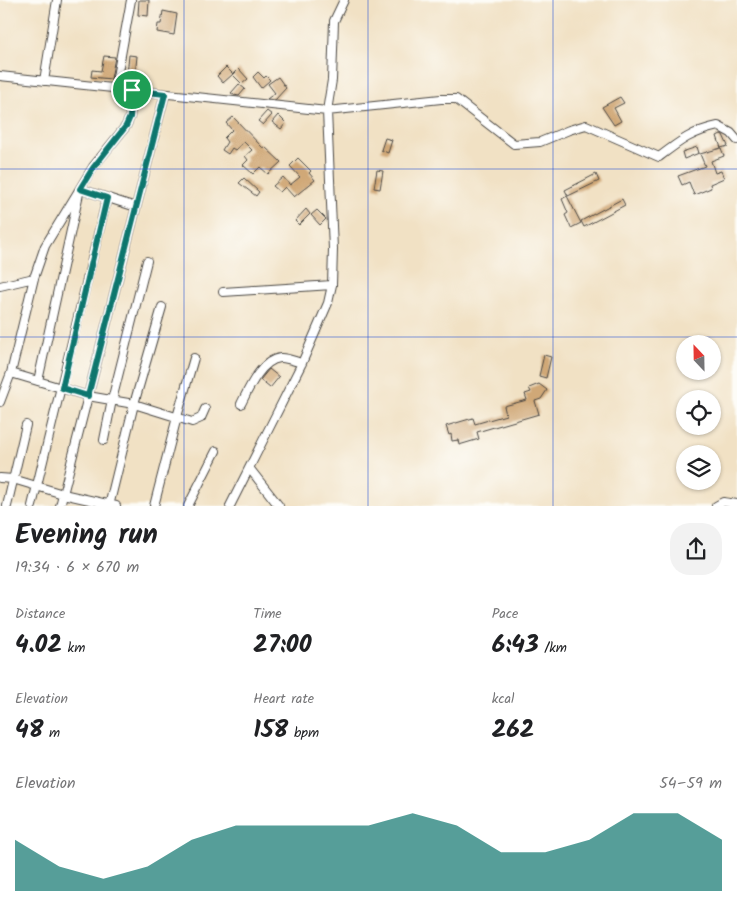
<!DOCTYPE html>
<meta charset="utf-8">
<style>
body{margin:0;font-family:Kalam,sans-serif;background:#f2f2f2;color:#202124;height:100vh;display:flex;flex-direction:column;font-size:19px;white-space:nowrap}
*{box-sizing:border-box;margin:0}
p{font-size:16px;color:#757577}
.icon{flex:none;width:28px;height:28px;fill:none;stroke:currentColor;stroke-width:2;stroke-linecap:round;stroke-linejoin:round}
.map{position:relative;height:506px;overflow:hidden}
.details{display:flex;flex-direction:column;background:#fff;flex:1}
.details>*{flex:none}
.needle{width:32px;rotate:338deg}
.buttons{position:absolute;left:676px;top:335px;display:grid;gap:10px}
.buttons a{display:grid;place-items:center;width:45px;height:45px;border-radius:50%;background:#fff;box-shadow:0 1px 4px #0004;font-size:25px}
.pin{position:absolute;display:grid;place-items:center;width:42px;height:42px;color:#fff;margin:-21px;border:2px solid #fff;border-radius:50%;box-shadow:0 1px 5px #0007}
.round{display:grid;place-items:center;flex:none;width:52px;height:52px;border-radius:20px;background:#f2f2f2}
.headline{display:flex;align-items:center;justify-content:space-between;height:85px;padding:0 15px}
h1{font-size:28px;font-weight:700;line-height:38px}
.stats{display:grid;grid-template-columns:repeat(3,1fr);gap:8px;height:85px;padding:5px 15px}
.stats div{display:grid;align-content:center}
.stats b{font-size:25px;font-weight:700}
.stats small{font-size:14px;font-weight:400}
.stats p{font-size:14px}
.chart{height:140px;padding:10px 15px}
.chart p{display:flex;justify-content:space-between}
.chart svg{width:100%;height:90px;margin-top:5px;fill:#0f766e;opacity:.7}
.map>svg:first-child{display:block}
.building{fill:#d0a877}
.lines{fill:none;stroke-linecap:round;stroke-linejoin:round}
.street-casing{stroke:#494642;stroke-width:10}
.street{stroke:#fff;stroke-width:8}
.route-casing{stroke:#fff;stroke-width:10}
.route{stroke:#0f766e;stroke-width:6}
.grid{fill:none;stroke:#1d4ed8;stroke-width:1;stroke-opacity:0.55}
</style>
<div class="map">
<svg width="737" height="506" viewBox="0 0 737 506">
<rect width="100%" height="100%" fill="#fdfcf7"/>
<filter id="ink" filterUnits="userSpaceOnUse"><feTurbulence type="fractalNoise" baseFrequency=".02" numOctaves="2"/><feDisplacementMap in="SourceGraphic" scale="10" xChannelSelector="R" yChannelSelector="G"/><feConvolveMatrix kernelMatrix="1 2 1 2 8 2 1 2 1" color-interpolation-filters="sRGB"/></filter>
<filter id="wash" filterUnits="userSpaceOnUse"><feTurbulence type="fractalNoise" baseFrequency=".0096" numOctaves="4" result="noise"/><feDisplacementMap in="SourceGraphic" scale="20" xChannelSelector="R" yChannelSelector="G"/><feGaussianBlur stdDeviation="1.12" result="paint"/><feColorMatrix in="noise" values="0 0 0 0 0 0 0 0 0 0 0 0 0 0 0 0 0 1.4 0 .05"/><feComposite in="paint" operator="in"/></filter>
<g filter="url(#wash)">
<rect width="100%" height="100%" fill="#f1e1c4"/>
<g id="blocks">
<path class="building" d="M139,0H149L148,16L138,15Z
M163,11L177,14L174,35L157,32L158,24H161Z
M129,55L137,56L135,76L127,75Z
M104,56L115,57L111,79L91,77L92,70L101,71Z
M226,67L233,74L223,83L217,76Z
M239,69L248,79L242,84L233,75Z
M258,72L264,78L266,76L270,80L261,88L253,77Z
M278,77L286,88L275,100L267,99L275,93L268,84Z
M239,84L245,89L239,96L234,95L231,93Z
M620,97L624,103L614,108L621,121L614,125L602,107Z
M267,111L272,115L263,125L258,121Z
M278,115L286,123L281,129L272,122Z
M233,117L263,148L265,147L281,162L268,174L260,167L253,174L243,165L248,160L245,156L252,150L244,142L235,150L232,148L228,154L222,150L227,142L224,138L232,130L226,123Z
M721,134L723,135L728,146L721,148L717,136Z
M385,138L392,140L388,153L381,150Z
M697,147L699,153L684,159L682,152Z
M721,148L724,156L711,161L715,173L721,171L724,178L710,184L711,188L694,195L689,182L682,185L678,176L705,166L700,154Z
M298,158L311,171L309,173L315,180L294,197L285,187L280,192L273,186L283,177L290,185L300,177L290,166Z
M377,170L383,171L380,189L374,188Z
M596,174L599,181L568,196L565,190Z
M244,178L259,192L256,196L239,183Z
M567,196L581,223L571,228L565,215L568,213L562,199Z
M622,199L625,205L584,227L581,221Z
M306,209L310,214L299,225L295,221Z
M317,210L326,219L320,225L311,215Z
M544,355L551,357L546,378L539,376Z
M269,369L279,377L270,388L260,380Z
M539,384L547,390L541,399L535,401L539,414L477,432L479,439L459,445L458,440L452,441L451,434L449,435L446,426L473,418L475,424L506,415L504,406L527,400L525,394L531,392L529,388Z"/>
</g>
</g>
<g filter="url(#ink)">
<use href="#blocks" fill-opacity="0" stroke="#494642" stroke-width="1"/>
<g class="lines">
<defs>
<path id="street" d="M0,76L327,111L441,99H456L514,144L540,142L569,130L586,125L659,157C680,141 693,131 718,126L731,133L737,140
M44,81L57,0
M115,88L131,0
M0,286L34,278
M223,292L332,285
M11,373L88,396L134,404L192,422L201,418L205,409
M38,381L80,189L136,207
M0,402L11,373L34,278L45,246L93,167L126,126L130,117L133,90
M241,404C248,390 261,360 280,358C286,357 296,362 302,363
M104,440L112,400L147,261
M250,469L279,506
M0,478L13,479L63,494L116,506
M7,506L26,425
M32,506L107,198
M60,506L165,94
M109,506L134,404L162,307
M154,506L177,417L194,358
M188,506L216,451
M230,506L302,363L328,303L332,285L333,249L327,111L332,80L334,21L344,0
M716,506L723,502L737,504"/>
</defs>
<use href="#street" class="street-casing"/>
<use href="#street" class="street"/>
</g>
</g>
<g class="lines" filter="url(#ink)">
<defs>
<path id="route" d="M132,90L165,94L88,396L62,388L107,198L80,189L93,168L126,126L130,117Z"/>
</defs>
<use href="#route" class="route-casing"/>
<use href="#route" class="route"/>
</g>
<path class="grid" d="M184,0V506M368,0V506M553,0V506M0,169H737M0,337H737"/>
</svg>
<div class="buttons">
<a><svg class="needle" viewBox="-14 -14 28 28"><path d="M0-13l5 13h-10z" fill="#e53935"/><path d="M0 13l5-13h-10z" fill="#757577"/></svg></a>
<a><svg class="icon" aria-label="locate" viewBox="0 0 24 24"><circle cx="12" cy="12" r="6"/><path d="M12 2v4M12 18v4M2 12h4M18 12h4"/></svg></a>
<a><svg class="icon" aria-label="layers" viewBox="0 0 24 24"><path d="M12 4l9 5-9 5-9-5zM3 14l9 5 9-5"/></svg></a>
</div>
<div class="pin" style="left:132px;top:90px;background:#1e9e55"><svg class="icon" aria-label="arrive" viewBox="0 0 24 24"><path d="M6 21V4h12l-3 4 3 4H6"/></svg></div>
</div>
<section class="details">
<div class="headline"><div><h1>Evening run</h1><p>19:34 · 6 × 670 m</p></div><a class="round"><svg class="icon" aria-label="share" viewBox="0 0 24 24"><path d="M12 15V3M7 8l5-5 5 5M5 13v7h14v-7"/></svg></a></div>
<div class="stats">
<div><p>Distance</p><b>4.02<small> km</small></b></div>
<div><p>Time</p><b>27:00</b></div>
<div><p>Pace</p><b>6:43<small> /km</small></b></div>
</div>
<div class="stats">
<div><p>Elevation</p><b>48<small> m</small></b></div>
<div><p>Heart rate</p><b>158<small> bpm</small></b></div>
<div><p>kcal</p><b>262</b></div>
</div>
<div class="chart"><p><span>Elevation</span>54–59 m</p>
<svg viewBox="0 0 160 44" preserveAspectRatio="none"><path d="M0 44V19L10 32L20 38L30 32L40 19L50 12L60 12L70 12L80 12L90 6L100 12L110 25L120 25L130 19L140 6L150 6L160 19V44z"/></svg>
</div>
</section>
